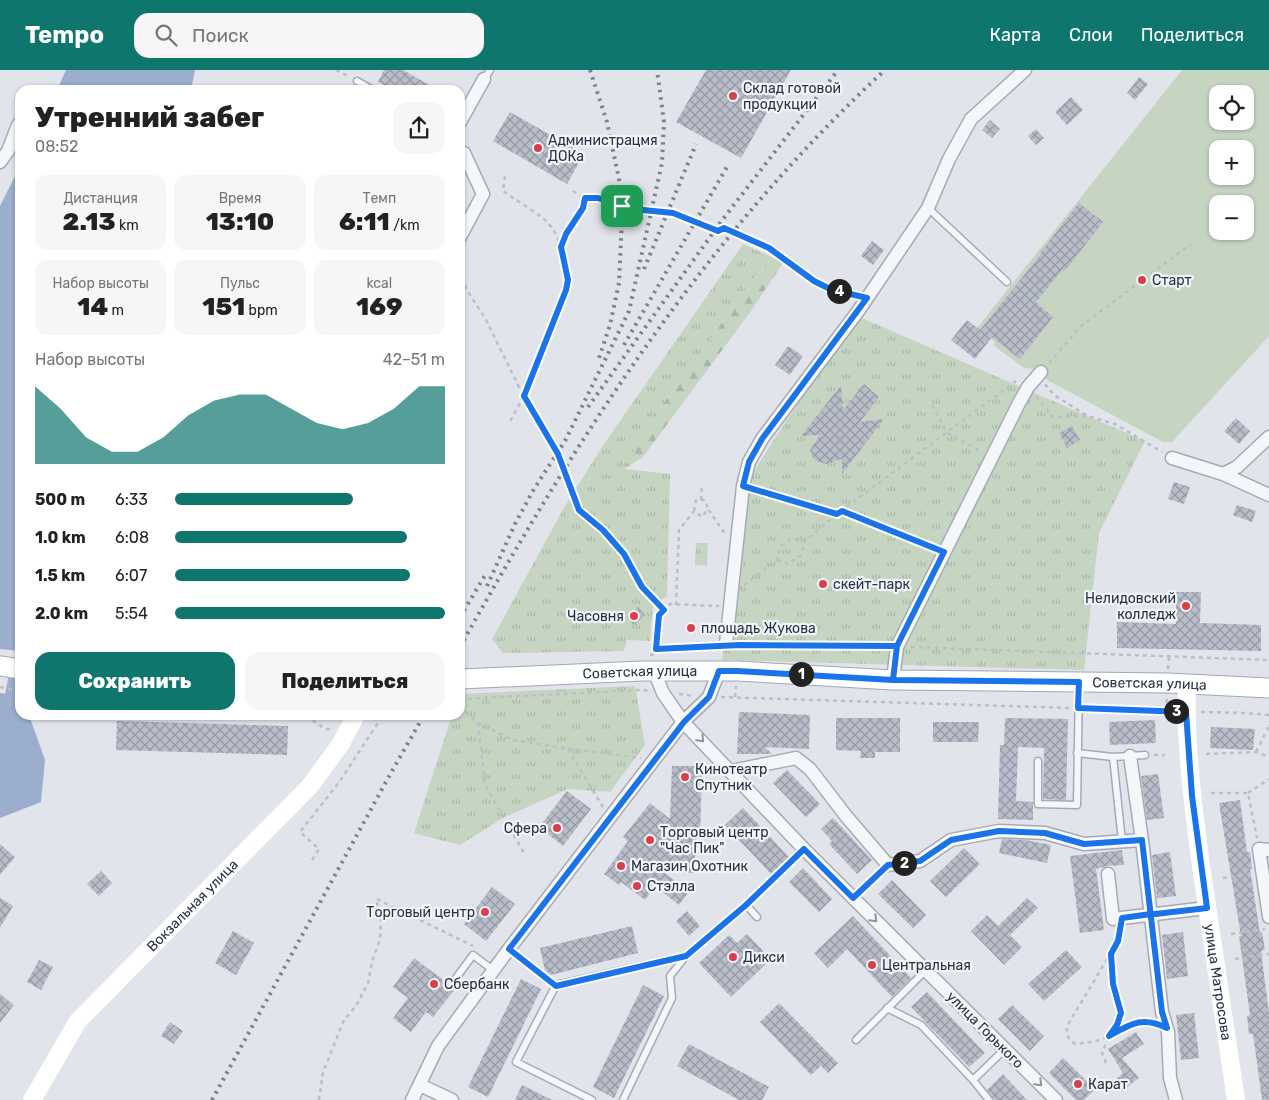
<!DOCTYPE html>
<html lang="ru">
<meta charset="utf-8">
<style>
body{margin:0;font-family:Rubik,sans-serif;background:#f6f6f6;color:#222;height:100vh;display:flex;flex-direction:column;font-size:19px;white-space:nowrap}
*{box-sizing:border-box;margin:0}
p{font-size:16px;color:#767676}
.icon{flex:none;width:28px;height:28px;fill:none;stroke:currentColor;stroke-width:2;stroke-linecap:round;stroke-linejoin:round}
.map{position:relative;flex:1;overflow:hidden}
.sheet{position:absolute;left:15px;top:15px;width:450px;height:635px;display:flex;flex-direction:column;background:#fff;border-radius:15px;box-shadow:0 1px 4px #0004}
.sheet>*{flex:none}
.buttons{position:absolute;left:1209px;top:15px;display:grid;gap:10px}
.buttons a{display:grid;place-items:center;width:45px;height:45px;border-radius:10px;background:#fff;box-shadow:0 1px 4px #0004;font-size:25px}
.pin{position:absolute;display:grid;place-items:center;width:42px;height:42px;color:#fff;margin:-21px;border-radius:10px;box-shadow:0 2px 8px #0006}
.km{position:absolute;width:25px;height:25px;margin:-12px;border-radius:50%;background:#222;color:#fff;font-size:14px;line-height:25px;text-align:center}
.round{display:grid;place-items:center;flex:none;width:52px;height:52px;border-radius:15px;background:#f6f6f6}
.overview{display:flex;align-items:center;justify-content:space-between;height:85px;padding:0 20px}
h1{font-size:28px;font-weight:800;line-height:38px}
.stats{display:grid;grid-template-columns:repeat(3,1fr);gap:8px;height:85px;padding:5px 20px}
.stats div{display:grid;align-content:center;border-radius:12px;background:#f6f6f6;text-align:center}
.stats b{font-size:25px;font-weight:800}
.stats small{font-size:14px;font-weight:400}
.stats p{font-size:14px}
.chart{height:140px;padding:10px 20px}
.chart p{display:flex;justify-content:space-between}
.chart svg{width:100%;height:90px;margin-top:5px;fill:#0f766e;opacity:.7}
.action{display:flex;gap:10px;margin-top:auto;padding:10px 20px}
.action a{flex:1;height:58px;border-radius:15px;background:#0f766e;color:#fff;font-size:20px;font-weight:800;line-height:58px;text-align:center}
.action a+a{background:#f6f6f6;color:#222}
ul{padding:0 20px;list-style:none;font-size:16px}
li{display:grid;grid-template-columns:80px 60px 1fr;align-items:center;height:38px}
li i{height:12px;border-radius:6px;background:#0f766e}
header{display:flex;align-items:center;gap:30px;box-sizing:border-box;height:70px;padding:0 25px;background:#0f766e;color:#fff}
header strong{font-size:24px}
nav{display:flex;gap:28px;margin-inline-start:auto;font-size:18px}
.search{width:350px;height:45px;background:#f6f6f6;display:flex;align-items:center;gap:12px;box-sizing:border-box;padding:0 18px;border-radius:15px;color:#767676;font-size:19px}
.map>svg:first-child{display:block}
.grass{fill:url(#grass-tufts)}
.forest{fill:url(#forest-firs)}
.garden{fill:#c5d5c2;fill-rule:evenodd}
.water{fill:#9baecd}
.lines{fill:none;stroke-linecap:round;stroke-linejoin:round}
.river{stroke:#9baecd;stroke-width:22}
.building{fill:url(#building-cross-hatch)}
.lane-casing{stroke:#a6aab6;stroke-width:9}
.street-casing{stroke:#a6aab6;stroke-width:15}
.primary-casing{stroke:#a0a7b8;stroke-width:21}
.path{stroke:#bcbfc6;stroke-width:2.5;stroke-dasharray:4 4;stroke-linecap:butt}
.lane{stroke:#f5f6f9;stroke-width:6}
.street{stroke:#f5f6f9;stroke-width:12}
.secondary{stroke:#fff;stroke-width:18}
.primary{stroke:#fff;stroke-width:19}
.rail{stroke:#7a8296;stroke-width:4;stroke-dasharray:2.5 5;stroke-linecap:butt}
.oneway{stroke:#8e939e}
.route-casing{stroke:#fff;stroke-width:10}
.route{stroke:#1a73e8;stroke-width:6}
.poi-dot{fill:#d74049;stroke:#f1f4f8;stroke-width:2}
.labels{text-anchor:middle;dominant-baseline:central;stroke-width:4.5;stroke-linejoin:round;paint-order:stroke}
.poi-label{font-size:14px;fill:#283044;stroke:#f1f4f8;text-anchor:start}
.street-label{font-size:14px;fill:#283044;stroke:#f1f4f8}
</style>
<header>
<strong>Tempo</strong>
<div class="search"><svg class="icon" aria-label="search" viewBox="0 0 24 24"><circle cx="10" cy="10" r="6"/><path d="M15 15l6 6"/></svg>Поиск</div>
<nav><a>Карта</a><a>Слои</a><a>Поделиться</a></nav>
</header>
<div class="map">
<svg width="1269" height="1030" viewBox="0 0 1269 1030">
<defs>
<pattern id="grass-tufts" width="24" height="20" patternUnits="userSpaceOnUse" patternTransform="scale(1.25)"><rect width="24" height="20" fill="#c5d5c2"/><path d="M3 7l-1-3M5 7V3M7 7l1-3M15 17l-1-3M17 17v-4M19 17l1-3" fill="none" stroke="#a9b7a8"/></pattern>
<pattern id="forest-firs" width="22" height="20" patternUnits="userSpaceOnUse" patternTransform="scale(1.25)"><rect width="22" height="20" fill="#c5d5c2"/><path d="M5 1l3.5 6h-7zM16 11l3.5 6h-7z" fill="#a9b7a8"/></pattern>
<pattern id="building-cross-hatch" width="8" height="8" patternUnits="userSpaceOnUse" patternTransform="scale(1.25)"><rect width="8" height="8" fill="#b8bdc9"/><path d="M0 0l8 8M0 8l8-8" fill="none" stroke="#969aa5"/></pattern>
</defs>
<rect width="100%" height="100%" fill="#e2e4eb"/>
<path class="grass" d="M743,174L772,187L740,225L694,295L647,354L625,399L670,404L667,526L653,535L650,571L627,570L624,581L503,583L492,569L565,436L602,377Z
M855,245L1145,371L1099,463L1084,600L722,590L750,407Z
M696,473H708L707,496L695,495Z
M635,616L645,675L610,722L568,719L503,748L460,775L414,763L452,645H460V624Z"/>
<path class="forest" d="M772,187L783,193L751,241L643,387L624,399L647,354L694,295L740,225Z"/>
<path class="garden" d="M1182,0H1269V266L1172,372H1163L1049,311L1034,299L1024,298L993,275L995,272L977,258ZM1218,24H1245V51H1218ZM1218,79H1245V106H1218ZM1218,134H1245V161H1218Z"/>
<path class="water" d="M66,0H195L191,20H57Z
M20,96V581L0,579V136Z
M0,623L20,626V645H29L45,690L41,732L0,748Z"/>
<g class="lines">
<path class="river" d="M0,658L12,646L20,605"/>
</g>
<path class="building" d="M384,0H403L438,20H393L378,12Z
M706,0H791L741,88L676,52Z
M1139,7L1148,14L1135,30L1127,23Z
M1071,27L1083,40L1067,55L1055,42Z
M510,42L584,84L567,114L493,71Z
M990,50L1000,59L992,68L982,60Z
M1036,59L1044,68L1036,75L1028,66Z
M1079,133L1103,152L1064,202L1062,200L1036,232L1053,247L1020,289L992,267L975,289L951,270L967,250L980,260L1041,184L1040,183Z
M872,171L884,180L873,195L861,186Z
M788,276L803,286L790,305L775,295Z
M864,314L879,327L860,352L884,349L842,404V389L826,394L816,391L812,386L810,380L820,365L801,366L841,315L843,340Z
M1236,348L1250,361L1239,374L1224,361Z
M1072,356L1080,370L1067,378L1059,363Z
M1174,412L1190,417L1184,434L1168,429Z
M1237,435L1256,441L1252,452L1233,445Z
M1176,522H1201L1200,553L1261,555V581L1117,578V552L1176,554Z
M638,537L645,545L634,555L627,547Z
M739,642L810,645L809,679L765,677L772,684H737Z
M836,648H900V682H875V688H860L861,681L836,680Z
M1005,648L1068,649L1066,730L1043,729L1044,678L1018,677L1016,731L1033,732V750L998,749L1000,675H1004Z
M1155,650L1156,673L1110,675L1109,652Z
M117,651L288,656L287,685L116,680Z
M933,652H979L978,672H933Z
M1211,657L1255,659L1253,680L1210,678Z
M672,696H702L700,769H696L694,803L662,801L689,821L679,835L655,816L645,830L621,812L619,815L604,804L628,771L623,767L650,733L670,749Z
M787,700L820,734L806,747L773,713Z
M1158,704L1164,748L1147,750L1141,706Z
M567,721L591,739L563,776L539,757Z
M1240,730L1247,782H1250L1252,799H1250L1260,863L1262,862L1265,880L1261,881L1269,943V1030H1262L1253,964H1249L1247,946L1250,945L1239,866H1241L1219,733Z
M743,738L789,787L771,804L725,755Z
M833,748L872,790L857,804L829,774L832,771L821,759Z
M1002,769L1026,770L1051,775L1047,793L999,783Z
M0,774L15,787L0,805Z
M964,778L980,794L946,827L930,811Z
M1122,780L1124,795L1107,796L1096,799L1104,860L1080,863L1070,786Z
M1170,782L1176,826L1157,828L1152,785Z
M803,798L832,829L819,842L789,812Z
M101,801L112,813L99,826L87,814Z
M892,810L926,845L913,858L878,824Z
M492,817L515,834L486,871L464,854Z
M0,828L13,836L0,858Z
M1027,828L1038,838L1010,865L1022,877L1004,895L971,861L987,845L998,856Z
M687,841L700,856L689,866L676,851Z
M853,846L911,908L892,927L847,879L828,898L814,883Z
M632,856L638,883L551,905L545,900L540,878Z
M233,861L254,873L236,905L215,893Z
M1183,862L1188,906L1167,909L1162,865Z
M747,864L771,889L731,927L699,893L729,865L737,873Z
M1066,880L1082,897L1044,931L1028,914Z
M414,888L455,919L433,947L426,942L411,962L393,948L408,928L393,917Z
M39,890L53,897L41,920L27,912Z
M521,909L541,919L488,1027L468,1017Z
M643,915L664,926L614,1028L593,1017Z
M927,922L985,983L969,997L911,937Z
M0,924L14,935L0,953Z
M779,933L838,993L828,1003L821,996L811,1005L760,952Z
M1012,935L1044,966L1030,981L998,949Z
M1194,943L1199,988L1181,990L1176,945Z
M170,952L183,961L174,974L161,966Z
M1136,962L1144,974L1122,988L1139,1008L1122,1021L1114,1011L1123,1003L1108,979Z
M689,974L769,1017L762,1030H739L677,996Z
M1063,988L1095,1019L1084,1030H1076L1049,1003Z
M1003,1004L1027,1030H995L987,1020Z
M522,1015L552,1030H515Z"/>
<g class="lines">
<defs>
<path id="lane" d="M484,9L490,0
M357,11L373,20
M928,138L1007,212
M1077,683L1113,687L1122,771
M1113,687L1145,685
M1038,691V734L1077,735L1079,613
M746,835L757,847
M509,879L556,915L516,992L592,1030
M456,908L473,885L493,900
M556,915L686,886L746,835L804,779
M887,938L921,955L973,1010L989,1030
M856,970L926,900
M973,1010L1005,979
M623,1030L672,928L670,906L686,886"/>
<path id="street" d="M460,52L484,9
M0,92L8,81L18,55
M460,167L483,124L464,83
M1172,388L1223,404L1269,425
M1223,404L1237,397L1269,367
M726,574L743,416L749,392L762,369L859,240L928,138L949,89L971,49L1025,0
M654,601L663,623L683,652L804,779L1056,1030
M893,610L897,577L1019,333L1028,317L1041,302
M1130,686L1142,770L1162,942L1168,962L1170,1008L1176,1030
M731,701L796,688L810,699L846,746L888,795L920,791L951,770L999,761L1045,763L1084,774L1142,770
M1269,780L1259,779L1269,847
M1108,804L1113,849L1207,838
M420,1015L452,1030
M412,1030L438,976L509,879L683,652L709,627L719,601"/>
<g id="primary">
<path d="M0,596L20,599"/>
<path id="s3" d="M460,609L642,601H737L893,610L1168,613L1269,618"/>
</g>
</defs>
<use href="#lane" class="lane-casing"/>
<use href="#street" class="street-casing"/>
<use href="#primary" class="primary-casing"/>
<path class="path" d="M336,0L350,7
M505,106L503,121C515,130 539,143 548,153C561,166 570,203 566,220L524,326L509,353
M573,121L585,128H598L633,139L673,143L718,161L724,158L769,178L814,211L830,219L856,226
M561,177C567,159 581,146 585,128
M460,209L486,250L527,333L558,384L579,440L603,460L624,485L642,517L663,540
M1049,293L1081,256L1191,174
M1045,314L1054,325L1086,345
M1036,326L1053,347L1087,346L1115,354L1162,382
M932,335L947,363L982,382
M755,419L837,444
M701,430L702,414
M694,441L696,430H705L708,439
M842,441L933,478
M777,490L788,494L801,485L805,471
M744,515L777,490L780,477L791,469L805,471L837,444L1016,311
M676,535L679,460L694,441L702,447L708,439L725,464
M738,575L885,576
M911,577L1269,590
M656,579L659,545L670,534L719,536
M650,585L655,584L656,579L715,576
M1168,599L1169,586
M0,617L20,621
M679,624L693,626
M721,627L1070,638
M735,627L736,616
M460,629L642,620L651,621
M460,636L478,653L513,670L570,679L641,688
M1086,639L1173,641
M1166,641L1167,627
M1201,642L1245,643L1269,645
M282,645L307,646L325,659H333
M478,653L485,715L524,783
M568,679L603,737
M1256,682L1269,656
M1206,684L1256,682L1269,687
M1154,685H1165
M1211,723H1248L1257,768
M1248,723L1269,709
M312,790L319,779L300,762L340,711L383,645
M1223,808L1251,804
M862,820L879,804
M377,829L473,876
M1120,860L1118,871L1067,956C1066,965 1068,969 1075,974C1085,973 1094,972 1103,969C1123,960 1129,952 1152,952
M1231,864L1265,859
M1235,889L1269,884
M1106,993L1102,983L1109,966L1117,955L1121,943L1113,914L1111,886
M319,1030L323,1002L344,950L356,936L368,913L372,892L380,869L381,848L376,829"/>
<use href="#lane" class="lane"/>
<use href="#street" class="street"/>
<g class="secondary">
<path id="s1" d="M1187,614C1185,675 1193,736 1201,796C1212,874 1224,952 1236,1030"/>
<path id="s2" d="M32,1030L78,951L310,716L340,675L356,645"/>
</g>
<use href="#primary" class="primary"/>
<path class="rail" d="M590,0L607,52L623,128L619,213L610,255L599,288
M644,199L696,74
M624,275L728,95
M588,337L723,149L838,0
M487,516L515,454L534,419L565,371L629,241L662,93L664,52L657,0
M460,547L487,502
M460,577C577,367 707,164 885,0
M212,1030L387,710L424,645"/>
</g>
<defs><path id="oneway-chevron" d="M-2-3.5L2.5 0L-2 3.5" fill="none" stroke-width="1.6" stroke-linecap="round" stroke-linejoin="round" transform="scale(1.25)"/></defs>
<g class="oneway">
<use href="#oneway-chevron" transform="translate(701 669) rotate(46)"/>
<use href="#oneway-chevron" transform="translate(874 849) rotate(45)"/>
<use href="#oneway-chevron" transform="translate(1039 1013) rotate(45)"/>
</g>
<g class="lines">
<defs>
<path id="route" d="M622,136L598,128H585L583,138L566,164L561,177L568,210L566,220L524,326L558,384L579,440L603,460L624,484L642,517L664,540L659,545L656,579L740,575L897,576L893,610L737,601H719L709,627L684,652L509,879L556,916L686,886L746,835L804,779L853,828L888,795L920,791L951,770L999,761L1045,763L1084,774L1142,770L1162,942L1167,958C1143,946 1132,953 1109,966L1117,955L1121,943L1113,914L1111,884L1118,871L1122,848L1151,844H1155L1207,838L1192,726L1186,642L1078,638L1079,612L893,610L897,576L944,482L842,441L837,444L743,416L749,392L762,369L867,228L830,219L814,211L769,178L724,158L718,161L673,143L633,139L622,136"/>
</defs>
<use href="#route" class="route-casing"/>
<use href="#route" class="route"/>
</g>
<g class="poi-dot">
<circle cx="733" cy="26" r="5"/>
<circle cx="538" cy="78" r="5"/>
<circle cx="1142" cy="210" r="5"/>
<circle cx="823" cy="514" r="5"/>
<circle cx="1186" cy="536" r="5"/>
<circle cx="634" cy="546" r="5"/>
<circle cx="691" cy="558" r="5"/>
<circle cx="685" cy="707" r="5"/>
<circle cx="557" cy="758" r="5"/>
<circle cx="650" cy="770" r="5"/>
<circle cx="621" cy="796" r="5"/>
<circle cx="637" cy="816" r="5"/>
<circle cx="485" cy="842" r="5"/>
<circle cx="733" cy="887" r="5"/>
<circle cx="872" cy="895" r="5"/>
<circle cx="434" cy="914" r="5"/>
<circle cx="1078" cy="1014" r="5"/>
</g>
<g class="labels">
<g class="poi-label">
<text x="743" y="18">Склад готовой<tspan x="743" dy="16">продукции</tspan></text>
<text x="548" y="70">Администрацмя<tspan x="548" dy="16">ДОКа</tspan></text>
<text x="1152" y="210">Старт</text>
<text x="833" y="514">скейт-парк</text>
<text x="1176" y="528" text-anchor="end">Нелидовский<tspan x="1176" dy="16">колледж</tspan></text>
<text x="624" y="546" text-anchor="end">Часовня</text>
<text x="701" y="558">площадь Жукова</text>
<text x="695" y="699">Кинотеатр<tspan x="695" dy="16">Спутник</tspan></text>
<text x="547" y="758" text-anchor="end">Сфера</text>
<text x="660" y="762">Торговый центр<tspan x="660" dy="16">"Час Пик"</tspan></text>
<text x="631" y="796">Магазин Охотник</text>
<text x="647" y="816">Стэлла</text>
<text x="475" y="842" text-anchor="end">Торговый центр</text>
<text x="743" y="887">Дикси</text>
<text x="882" y="895">Центральная</text>
<text x="444" y="914">Сбербанк</text>
<text x="1088" y="1014">Карат</text>
</g>
<g class="street-label">
<text stroke="none"><textPath href="#s3" startOffset="180">Советская улица</textPath></text>
<text stroke="none"><textPath href="#s3" startOffset="690">Советская улица</textPath></text>
<text stroke="none"><textPath href="#s2" startOffset="254">Вокзальная улица</textPath></text>
<text stroke="none"><textPath href="#s1" startOffset="300">улица Матросова</textPath></text>
<text transform="translate(985 960) rotate(45)">улица Горького</text>
</g>
</g>
</svg>
<div class="buttons">
<a><svg class="icon" aria-label="locate" viewBox="0 0 24 24"><circle cx="12" cy="12" r="6"/><path d="M12 2v4M12 18v4M2 12h4M18 12h4"/></svg></a>
<a>+</a>
<a>−</a>
</div>
<div class="pin" style="left:622px;top:136px;background:#1e9e55"><svg class="icon" aria-label="arrive" viewBox="0 0 24 24"><path d="M6 21V4h12l-3 4 3 4H6"/></svg></div>
<b class="km" style="left:801px;top:604px">1</b>
<b class="km" style="left:904px;top:793px">2</b>
<b class="km" style="left:1176px;top:641px">3</b>
<b class="km" style="left:839px;top:221px">4</b>
<section class="sheet">
<div class="overview"><div><h1>Утренний забег</h1><p>08:52</p></div><a class="round"><svg class="icon" aria-label="share" viewBox="0 0 24 24"><path d="M12 15V3M7 8l5-5 5 5M5 13v7h14v-7"/></svg></a></div>
<div class="stats">
<div><p>Дистанция</p><b>2.13<small> km</small></b></div>
<div><p>Время</p><b>13:10</b></div>
<div><p>Темп</p><b>6:11<small> /km</small></b></div>
</div>
<div class="stats">
<div><p>Набор высоты</p><b>14<small> m</small></b></div>
<div><p>Пульс</p><b>151<small> bpm</small></b></div>
<div><p>kcal</p><b>169</b></div>
</div>
<div class="chart"><p><span>Набор высоты</span>42–51 m</p>
<svg viewBox="0 0 160 44" preserveAspectRatio="none"><path d="M0 44V6L10 17L20 31L30 38L40 38L50 31L60 20L70 13L80 10L90 10L100 17L110 24L120 27L130 24L140 17L150 6L160 6V44z"/></svg>
</div>
<ul>
<li><b>500 m</b>6:33<i style="width:66%"></i></li>
<li><b>1.0 km</b>6:08<i style="width:86%"></i></li>
<li><b>1.5 km</b>6:07<i style="width:87%"></i></li>
<li><b>2.0 km</b>5:54<i style="width:100%"></i></li>
</ul>
<div class="action"><a>Сохранить</a><a>Поделиться</a></div>
</section>
</div>
